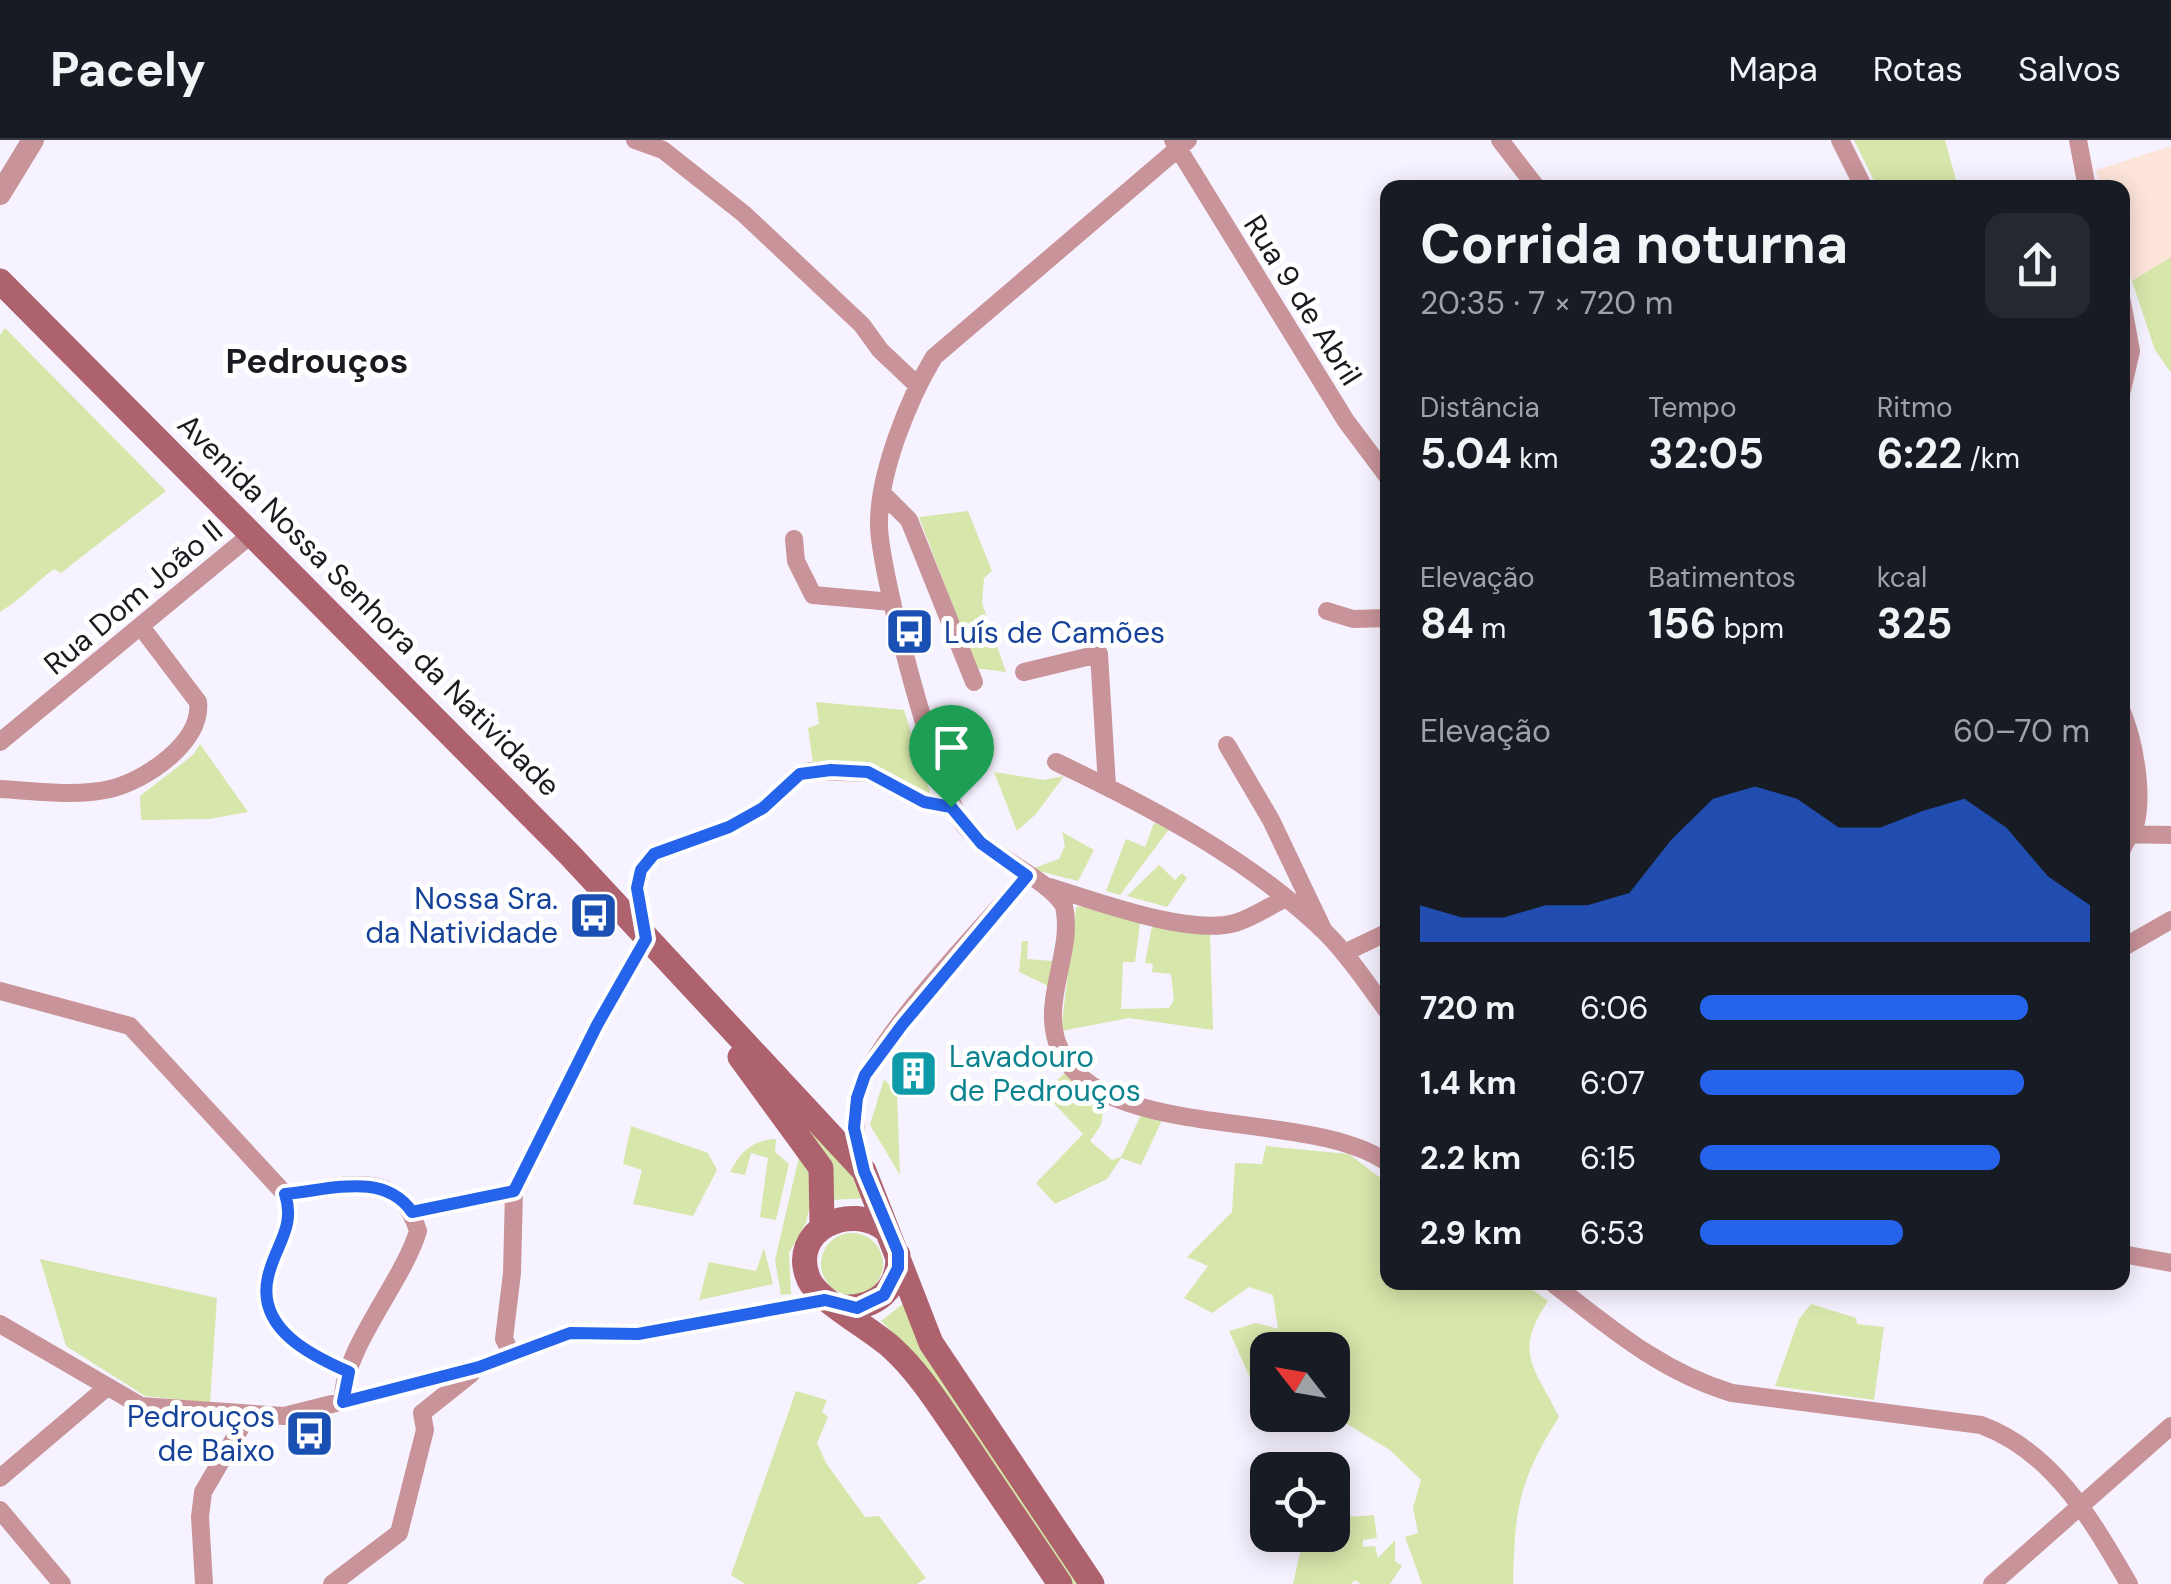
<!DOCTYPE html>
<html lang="pt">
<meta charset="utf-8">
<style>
body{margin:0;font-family:"DM Sans",sans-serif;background:#242831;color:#f1f3f6;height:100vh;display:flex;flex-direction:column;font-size:38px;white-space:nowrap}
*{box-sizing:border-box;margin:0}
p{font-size:32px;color:#9ea1a6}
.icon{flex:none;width:55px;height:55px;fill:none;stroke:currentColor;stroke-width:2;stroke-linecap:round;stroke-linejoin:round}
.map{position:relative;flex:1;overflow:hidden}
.details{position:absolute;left:1380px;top:40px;width:750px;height:1110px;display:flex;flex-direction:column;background:#171b24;border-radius:20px;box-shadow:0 5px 25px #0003}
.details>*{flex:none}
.needle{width:65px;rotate:301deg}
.buttons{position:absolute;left:1250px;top:1192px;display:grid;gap:20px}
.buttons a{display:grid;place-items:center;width:100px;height:100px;border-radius:20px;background:#171b24;box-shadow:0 5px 25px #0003;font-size:50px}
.pin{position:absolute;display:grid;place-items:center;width:85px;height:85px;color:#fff;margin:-102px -42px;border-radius:50% 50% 50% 0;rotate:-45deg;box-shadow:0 0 10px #0007}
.pin .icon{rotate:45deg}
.round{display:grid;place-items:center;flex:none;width:105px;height:105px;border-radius:20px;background:#242831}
.summary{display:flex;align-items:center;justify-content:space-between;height:170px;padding:0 40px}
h1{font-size:55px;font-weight:700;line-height:75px}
.stats{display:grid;grid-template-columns:repeat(3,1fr);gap:15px;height:170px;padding:10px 40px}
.stats div{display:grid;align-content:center}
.stats b{font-size:42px;font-weight:700}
.stats small{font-size:28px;font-weight:400}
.stats p{font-size:28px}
.chart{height:280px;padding:20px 40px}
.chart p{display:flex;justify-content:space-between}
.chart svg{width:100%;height:180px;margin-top:10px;fill:#2563eb;opacity:.7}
ul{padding:0 40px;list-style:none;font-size:32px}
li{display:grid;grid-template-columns:160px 120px 1fr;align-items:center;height:75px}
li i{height:25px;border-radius:12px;background:#2563eb}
header{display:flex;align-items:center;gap:60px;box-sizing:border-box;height:140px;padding:0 50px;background:#171b24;border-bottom:2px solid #363941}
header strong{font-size:48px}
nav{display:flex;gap:55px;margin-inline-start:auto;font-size:35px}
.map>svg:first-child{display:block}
.commercial{fill:#fde5db}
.green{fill:#d7e6ab}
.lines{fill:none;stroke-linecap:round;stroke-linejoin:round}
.minor{stroke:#c89399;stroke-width:18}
.tertiary{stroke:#c89399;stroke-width:22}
.secondary{stroke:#ad626e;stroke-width:25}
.route-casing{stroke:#fff;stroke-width:20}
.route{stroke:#2563eb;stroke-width:12}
.labels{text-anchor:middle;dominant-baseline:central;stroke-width:10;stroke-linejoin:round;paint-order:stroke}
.street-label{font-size:30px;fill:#1c1a20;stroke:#fff}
.transit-label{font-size:30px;fill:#164399;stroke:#fff;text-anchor:end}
.culture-label{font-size:30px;fill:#0d838f;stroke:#fff;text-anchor:start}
.quarter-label{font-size:35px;font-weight:bold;fill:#1c1a20;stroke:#fff}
</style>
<header>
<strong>Pacely</strong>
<nav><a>Mapa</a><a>Rotas</a><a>Salvos</a></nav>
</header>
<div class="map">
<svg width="2171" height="1444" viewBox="0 0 2171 1444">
<rect width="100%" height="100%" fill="#f7f2ff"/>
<path class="commercial" d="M2171,6V117L2132,141L2123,114L2122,48L2099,47L2096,30Z"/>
<path class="green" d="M1854,0H1945L1958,47H1877Z
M2171,117V233L2155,210L2132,141Z
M5,188L166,351L61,433L54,429C34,444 21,459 0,472V195Z
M968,371L992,431L984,438L982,463L1006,532L976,528L919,377Z
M816,562L904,570L931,655L889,632L813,623L808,588L819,584Z
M200,604L248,672L209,679L141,680L140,656L193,615Z
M994,632L1044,640L1064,636L1036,674L1017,691Z
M1154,683L1170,688L1120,755L1106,751L1126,699L1145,707Z
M1062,692L1094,710L1078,741L1031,729L1059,719L1065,706Z
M1159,725L1175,740L1182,733L1187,738L1167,767L1127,756Z
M1086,766L1140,783L1135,822H1123L1121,869L1169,868L1174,860L1171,834L1152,832L1153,824L1145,823L1152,786L1210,794L1213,890L1129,878L1061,891L1076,767Z
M1022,801H1028L1027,819L1053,821L1048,846L1019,832Z
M724,888L841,1021L867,1058L832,1060Z
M1065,933L1104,964L1101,985L1090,1001L1112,1020L1121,1017L1142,973L1163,978L1141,1025L1121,1018L1107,1039L1055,1064L1036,1043L1083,994L1044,953Z
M884,939L897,953L900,1035L870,985Z
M631,986L708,1013L717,1030L693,1076L633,1064L642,1030L623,1024Z
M776,999L775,1012L789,1024L776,1080L760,1077L768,1018L751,1013L745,1035L730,1032C740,1012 752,1000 776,999Z
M1266,1006L1349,1014L1387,1043L1388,1142L1523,1143L1548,1161C1513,1213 1534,1226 1559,1277C1518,1342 1515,1368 1513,1444H1422L1405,1397L1418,1393L1413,1368L1421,1340L1390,1310L1332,1275V1210H1268L1267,1259L1261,1262L1229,1191L1256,1183L1278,1189L1273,1155L1249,1147L1212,1173L1184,1158L1208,1126L1187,1117L1232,1072L1235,1023L1262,1024Z
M799,1017L809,1031L810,1064L806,1083L789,1113L791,1154L781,1155L775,1120Z
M821 1124a31 31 0 1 1 62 0a31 31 0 1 1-62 0Z
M764,1108L773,1144L699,1160L709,1122L756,1131Z
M40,1119L217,1158L210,1263L145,1256L66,1206Z
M904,1163L1080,1444H1072L903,1202L881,1181Z
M1811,1164L1856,1178L1857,1184L1884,1187L1874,1260L1775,1246L1799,1179Z
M796,1251L827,1260L822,1272L828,1277L817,1303L826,1323L865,1377L879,1376L926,1438L917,1444H745L731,1435Z
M1374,1375L1377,1398L1363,1400V1407L1375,1406L1378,1418L1395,1400V1421L1402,1426L1390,1444H1361L1355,1440L1351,1444H1293L1304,1395H1332L1333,1378Z"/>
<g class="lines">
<path class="minor" d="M635,0L663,10L744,74L862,185L880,210L917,245
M1173,0L1346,281L1388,337
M1188,0L934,217C908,260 879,333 879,383C878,428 938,653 964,685C990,717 1049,739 1064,766C1074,810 1042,858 1057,902C1092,1006 1306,965 1388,1023
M1500,0L1537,48
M1840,0L1864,48
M2078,0L2087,48
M2122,162L2131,211L2122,250
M884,355L909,380L974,542
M794,399L796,421L813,455L892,462
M1327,471L1353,479L1388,478
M1024,532L1099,514L1107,646
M2122,572C2134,601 2143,650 2136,682C2134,693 2125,699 2122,710
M0,602L253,393
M1227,605L1271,680L1322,787
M1056,622C1151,667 1250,719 1326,793C1350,817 1368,845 1388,872
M0,649C34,651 76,657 110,649C145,641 203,602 198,562L142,488
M2122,694L2171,695
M1050,747C1096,761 1189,796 1235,783C1252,778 1268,767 1284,759
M2122,808L2171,780
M1344,813L1388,792
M0,851L130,886L285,1054C296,1088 275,1105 268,1137C257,1189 312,1216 349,1232
M864,1030C858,1005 851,981 858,955C875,896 984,786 1027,736
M285,1054C340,1048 398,1024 418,1091C403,1142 341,1211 343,1262
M412,1072L514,1051
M2122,1114L2171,1123
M1551,1142C1609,1187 1661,1232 1732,1253L1981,1285C2054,1312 2092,1381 2129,1444
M0,1184L141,1266L284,1276L479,1227L571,1193H639L825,1160
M511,1213L504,1199L512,1133L514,1051L597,885L646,799L637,748L641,731L654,714L729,687L763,668L800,634L811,631L868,633L924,662L951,667
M0,1338L106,1248
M0,1370L62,1444
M204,1444L200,1377L203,1352L248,1275
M332,1444L399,1393L425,1290L422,1273L471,1234
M1992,1444L2171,1286"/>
<path class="tertiary" d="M0,54L33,0"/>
<path class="secondary" d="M0,141L569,714L864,1031L931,1203L1092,1444
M740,917L821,1028L822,1086
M887,1091C852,1060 787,1090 809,1140C818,1160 871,1189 891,1207C922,1235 942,1270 966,1304C997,1351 1029,1397 1060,1444
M842,1167C875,1169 899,1150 898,1115"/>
</g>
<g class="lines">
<defs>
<path id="route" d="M831,630L868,632L924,662L951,667L981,703L1027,736L902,885L865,935L857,958L854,988L864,1031L898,1112V1128L884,1155L857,1168L825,1160L638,1194L570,1193L479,1227L343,1262L349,1232C312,1216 256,1189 268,1137C275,1105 296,1088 285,1054C330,1050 384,1031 412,1072L514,1051L597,885L646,799L637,748L641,730L654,714L729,687L763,668L800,634Z"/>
</defs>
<use href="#route" class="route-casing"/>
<use href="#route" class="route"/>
</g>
<defs>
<symbol id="bus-square" viewBox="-11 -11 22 22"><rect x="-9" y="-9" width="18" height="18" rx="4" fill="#1a4fb4" stroke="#fff"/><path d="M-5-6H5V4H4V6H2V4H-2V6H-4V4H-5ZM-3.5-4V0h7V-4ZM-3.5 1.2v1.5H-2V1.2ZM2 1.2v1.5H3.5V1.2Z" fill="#fff"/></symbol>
<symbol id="building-square" viewBox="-11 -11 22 22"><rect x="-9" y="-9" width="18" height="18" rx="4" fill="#0f9aa8" stroke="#fff"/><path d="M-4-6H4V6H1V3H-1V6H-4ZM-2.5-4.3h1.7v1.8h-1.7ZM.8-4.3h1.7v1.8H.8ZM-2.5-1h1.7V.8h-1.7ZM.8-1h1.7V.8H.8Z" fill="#fff"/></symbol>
</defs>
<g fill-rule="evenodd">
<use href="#bus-square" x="882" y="464" width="55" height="55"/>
<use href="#bus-square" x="566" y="748" width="55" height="55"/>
<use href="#building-square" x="886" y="906" width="55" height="55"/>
<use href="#bus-square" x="282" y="1266" width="55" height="55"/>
</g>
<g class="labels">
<g class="street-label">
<text transform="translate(1303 160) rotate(58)">Rua 9 de Abril</text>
<text transform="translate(133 457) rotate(-40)">Rua Dom João II</text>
<text transform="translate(369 465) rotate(45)">Avenida Nossa Senhora da Natividade</text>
</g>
<g class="transit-label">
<text x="944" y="492" text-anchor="start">Luís de Camões</text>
<text x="558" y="758">Nossa Sra.<tspan x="558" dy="34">da Natividade</tspan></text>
<text x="275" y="1276">Pedrouços<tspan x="275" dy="34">de Baixo</tspan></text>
</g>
<g class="culture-label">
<text x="949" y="916">Lavadouro<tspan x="949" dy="34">de Pedrouços</tspan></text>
</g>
<g class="quarter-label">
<text x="317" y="221">Pedrouços</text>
</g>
</g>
</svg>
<div class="buttons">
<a><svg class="needle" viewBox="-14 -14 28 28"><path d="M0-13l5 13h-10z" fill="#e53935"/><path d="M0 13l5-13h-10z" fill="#9ea1a6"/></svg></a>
<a><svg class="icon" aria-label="locate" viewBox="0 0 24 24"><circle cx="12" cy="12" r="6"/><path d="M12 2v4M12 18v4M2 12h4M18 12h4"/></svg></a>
</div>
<div class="pin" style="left:951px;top:667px;background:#1e9e55"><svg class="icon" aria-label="arrive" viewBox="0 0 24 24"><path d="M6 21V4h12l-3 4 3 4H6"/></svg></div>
<section class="details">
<div class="summary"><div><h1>Corrida noturna</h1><p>20:35 · 7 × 720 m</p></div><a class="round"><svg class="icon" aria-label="share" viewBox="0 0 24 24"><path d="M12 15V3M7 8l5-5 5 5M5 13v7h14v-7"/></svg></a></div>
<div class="stats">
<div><p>Distância</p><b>5.04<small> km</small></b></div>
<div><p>Tempo</p><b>32:05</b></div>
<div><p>Ritmo</p><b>6:22<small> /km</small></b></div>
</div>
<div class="stats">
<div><p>Elevação</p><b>84<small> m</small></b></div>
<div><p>Batimentos</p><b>156<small> bpm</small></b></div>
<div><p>kcal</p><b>325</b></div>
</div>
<div class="chart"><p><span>Elevação</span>60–70 m</p>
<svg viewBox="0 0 160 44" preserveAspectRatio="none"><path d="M0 44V35L10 38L20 38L30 35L40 35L50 32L60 19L70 9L80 6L90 9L100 16L110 16L120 12L130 9L140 16L150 28L160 35V44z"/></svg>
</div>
<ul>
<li><b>720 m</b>6:06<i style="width:84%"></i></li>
<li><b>1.4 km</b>6:07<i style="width:83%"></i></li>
<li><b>2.2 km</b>6:15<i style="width:77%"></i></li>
<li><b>2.9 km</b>6:53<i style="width:52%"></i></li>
</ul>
</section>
</div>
